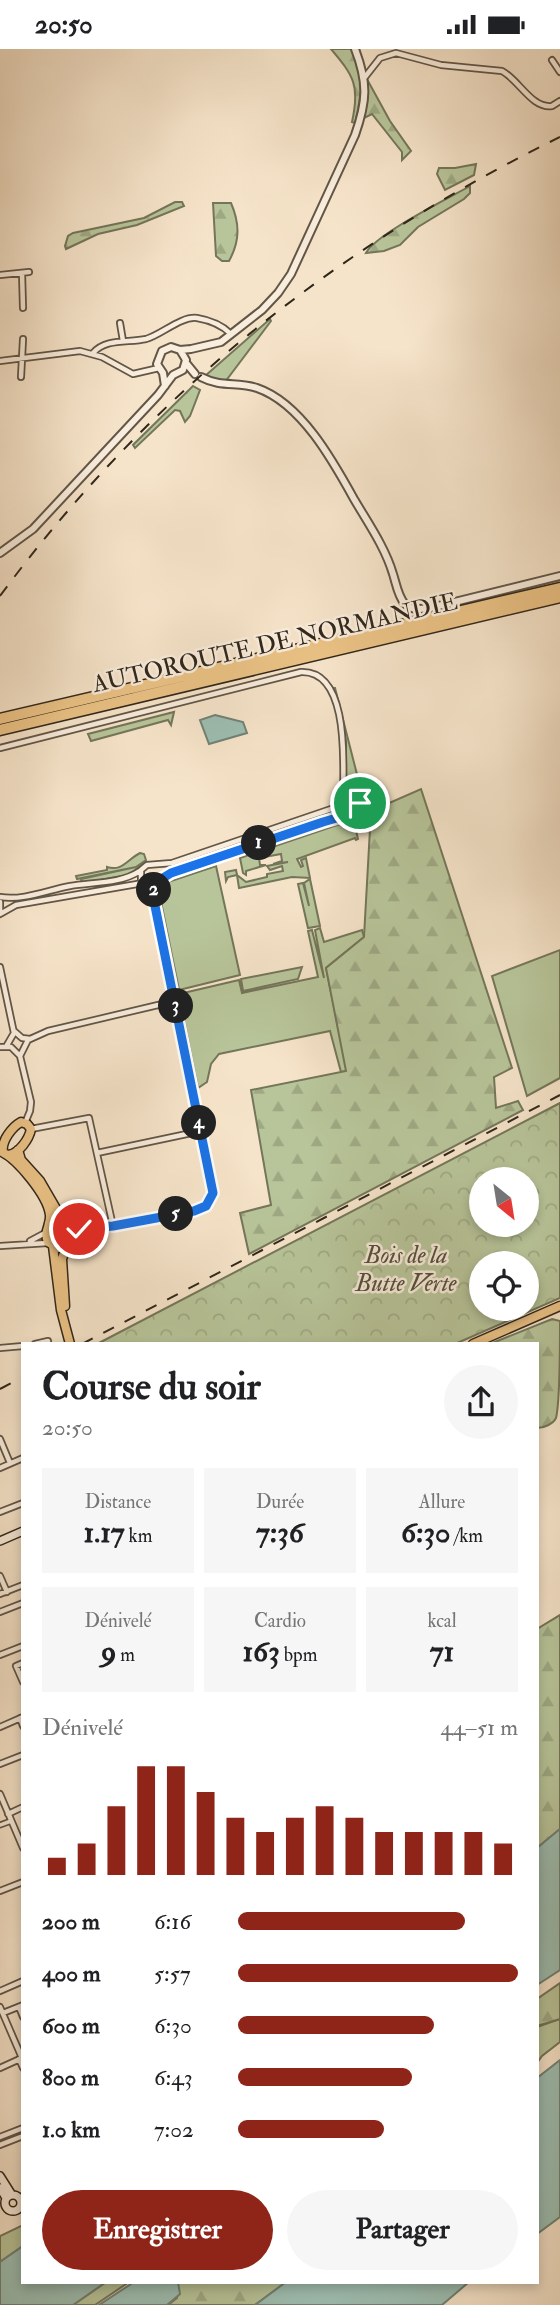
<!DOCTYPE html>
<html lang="fr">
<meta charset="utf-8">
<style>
body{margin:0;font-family:"IM FELL Double Pica",serif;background:#f6f6f6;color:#202124;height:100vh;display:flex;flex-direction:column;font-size:26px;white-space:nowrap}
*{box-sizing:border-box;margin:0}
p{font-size:23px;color:#757577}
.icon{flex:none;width:38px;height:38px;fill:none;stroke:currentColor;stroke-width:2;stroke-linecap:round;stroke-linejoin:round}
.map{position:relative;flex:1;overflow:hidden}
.drawer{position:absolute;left:21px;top:1293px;width:518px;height:942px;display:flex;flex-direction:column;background:#fff;border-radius:0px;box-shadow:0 4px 10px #0003}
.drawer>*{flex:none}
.needle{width:46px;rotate:150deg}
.buttons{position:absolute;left:469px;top:1118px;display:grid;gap:14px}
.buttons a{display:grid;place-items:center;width:70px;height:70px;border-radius:50%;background:#fff;box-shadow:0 4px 10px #0003;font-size:35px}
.pin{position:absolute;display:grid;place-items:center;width:60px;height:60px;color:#fff;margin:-30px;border:4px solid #fff;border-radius:50%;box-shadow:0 2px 7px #0007}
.km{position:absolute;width:35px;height:35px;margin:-18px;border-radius:50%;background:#222;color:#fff;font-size:19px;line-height:35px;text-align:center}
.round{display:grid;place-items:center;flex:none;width:74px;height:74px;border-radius:37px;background:#f6f6f6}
.headline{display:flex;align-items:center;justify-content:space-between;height:119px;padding:0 21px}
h1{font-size:38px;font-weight:800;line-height:52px}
.stats{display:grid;grid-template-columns:repeat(3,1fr);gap:10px;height:119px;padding:7px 21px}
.stats div{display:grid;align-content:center;border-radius:0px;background:#f6f6f6;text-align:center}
.stats b{font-size:30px;font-weight:800}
.stats small{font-size:19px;font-weight:400}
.stats p{font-size:19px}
.chart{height:196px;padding:14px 21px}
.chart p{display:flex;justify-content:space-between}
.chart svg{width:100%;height:126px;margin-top:7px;stroke:#8f2418;stroke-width:6}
.cta{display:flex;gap:14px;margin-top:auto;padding:14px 21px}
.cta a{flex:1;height:80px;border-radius:42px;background:#8f2418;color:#fff;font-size:28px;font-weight:800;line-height:80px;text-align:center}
.cta a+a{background:#f6f6f6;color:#202124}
ul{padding:0 21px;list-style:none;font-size:23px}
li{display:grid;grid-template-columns:112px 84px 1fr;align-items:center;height:52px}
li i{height:18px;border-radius:9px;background:#8f2418}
.status{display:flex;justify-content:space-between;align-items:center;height:49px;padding:0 35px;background:#fff;direction:ltr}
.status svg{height:19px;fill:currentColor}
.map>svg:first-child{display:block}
.grass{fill:#b8c59a;stroke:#74765a;stroke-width:2}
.forest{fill:url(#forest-firs);stroke:#74765a;stroke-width:2}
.park{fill:url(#park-crowns);stroke:#74765a;stroke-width:2;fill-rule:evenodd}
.water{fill:#9dbfb3;stroke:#718276;stroke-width:2}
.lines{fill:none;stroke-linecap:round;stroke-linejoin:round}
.pedestrian-casing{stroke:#625647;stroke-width:7}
.minor-casing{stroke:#625647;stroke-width:8}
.tertiary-casing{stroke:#625647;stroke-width:10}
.secondary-casing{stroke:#30271b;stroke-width:10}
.primary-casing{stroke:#30271b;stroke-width:11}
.motorway-casing{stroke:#30271b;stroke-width:13}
.pedestrian{stroke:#f9eddd;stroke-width:3.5}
.minor{stroke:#f9eddd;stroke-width:4.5}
.tertiary{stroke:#f9eddd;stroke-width:6}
.secondary{stroke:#f9eddd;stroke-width:7}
.primary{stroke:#ebc285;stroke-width:8}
.motorway{stroke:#ebc285;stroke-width:10}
.rail{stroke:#30271b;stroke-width:2;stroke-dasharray:12 12;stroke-linecap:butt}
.route-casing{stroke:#fff;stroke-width:14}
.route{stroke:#1a73e8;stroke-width:9}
.labels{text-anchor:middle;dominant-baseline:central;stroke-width:5;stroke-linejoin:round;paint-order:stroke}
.street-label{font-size:24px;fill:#30271b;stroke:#f9eddd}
.park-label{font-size:24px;font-style:italic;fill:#524e3b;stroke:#f9eddd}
</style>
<div class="status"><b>20:50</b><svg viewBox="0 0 49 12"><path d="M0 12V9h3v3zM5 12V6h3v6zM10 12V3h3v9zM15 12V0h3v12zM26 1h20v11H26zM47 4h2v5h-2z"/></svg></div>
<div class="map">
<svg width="560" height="2256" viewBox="0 0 560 2256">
<defs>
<pattern id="forest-firs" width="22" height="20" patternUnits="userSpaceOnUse" patternTransform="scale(1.75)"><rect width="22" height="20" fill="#b8c59a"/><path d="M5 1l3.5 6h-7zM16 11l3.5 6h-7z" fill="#9ea984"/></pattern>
<pattern id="park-crowns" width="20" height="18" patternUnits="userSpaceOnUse" patternTransform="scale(1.75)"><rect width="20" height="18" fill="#b8c59a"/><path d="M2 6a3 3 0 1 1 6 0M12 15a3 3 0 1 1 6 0" fill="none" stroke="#9ea984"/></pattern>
</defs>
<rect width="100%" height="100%" fill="#f6e4ca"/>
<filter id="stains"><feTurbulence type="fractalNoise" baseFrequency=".00286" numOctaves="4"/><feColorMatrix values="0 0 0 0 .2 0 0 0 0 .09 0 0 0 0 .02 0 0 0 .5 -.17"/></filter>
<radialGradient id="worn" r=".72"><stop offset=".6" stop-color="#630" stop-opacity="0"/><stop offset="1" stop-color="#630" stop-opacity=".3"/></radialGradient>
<path class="grass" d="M334,639H335L363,749L348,742L346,738V692Z
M174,663L171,676L168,671L91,692L88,685Z
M343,774L355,777L358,790L356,791L355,789L297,810L301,818L303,817L301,811L306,809L310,829L292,828L239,839L237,826L228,828L226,832L225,823L236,821L237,826L246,833L267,828V825L283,822L282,817L270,821L267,817L288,813L273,815L282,812L281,805L259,809L260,816H266L246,822V826L243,824L240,809Z
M140,804L144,805L146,811L136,818L146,813L128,826L82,834L81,830L136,818L77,830L76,827L107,821V818C122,823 128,810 140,804Z
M216,817L240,926L179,941L159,843L165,834Z
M310,830L320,877L308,879L298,835L303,834L309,857L304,834Z
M320,879L324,893L362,881L364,888L326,919L347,1022L341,1023L330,982L219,1005L211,1015L207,1033L198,1039L179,945L239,931L242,944L318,928L308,882L312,881L324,929L315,881Z
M560,901V1029L527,1047L492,927Z
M302,918L298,930L243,942L241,930Z
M560,1970V1993L542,2007L537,2014V1978Z
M23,2176V2197L0,2213V2187Z
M106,2233H129L95,2256H73Z"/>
<path class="forest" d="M331,0H352C364,29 362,45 355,74L352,73C360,37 354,27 331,0Z
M368,32L390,72L411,102L402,111V103L372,65L364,69Z
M476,115L474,126L445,141L437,125L439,119H455Z
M470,137V144L464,150L418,178L400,196L384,202L366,204C376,185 447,150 470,137Z
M175,153H182L184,157L137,176L98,185L66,200L65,197L68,187L73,184L144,169Z
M213,154H231C240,175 240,192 229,212H222L216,207Z
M270,270L271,272L225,333L216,332L205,327Z
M193,337L200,341L190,367L185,373L180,362L175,361L135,399L133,396Z
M421,740L512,1019L494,1028L496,1059L518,1052L523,1061L249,1205L240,1164L271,1156L251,1041L346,1022L326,919L364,888L371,762Z
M552,1270L560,1272C560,1293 560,1353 556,1369C553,1375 544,1379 537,1379V1295H490Z
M560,1566V1780L537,1799V1580Z
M560,1934V1970L537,1977V1950Z
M178,2233H286L255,2256H168L177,2249Z"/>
<path class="park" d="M560,1054V1249L455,1295H97ZM481,1130H527V1176H481ZM481,1214H527V1260H481Z"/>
<path class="water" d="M215,666L243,673L247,684L209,695L200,671Z
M560,1780V1921L537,1936V1799Z
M560,2011V2168L537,2185V2029Z
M23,2197V2233H106L73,2256H0V2213Z
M134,2233H178L180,2245L167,2256H99Z
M286,2233H469L442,2256H255Z"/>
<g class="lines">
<defs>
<path id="pedestrian" d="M0,1776L11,1772"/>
<path id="minor" d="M552,11L560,23
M365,28L380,9L396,4L441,16L502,22C519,31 532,60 552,57L560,52
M22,224L23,259
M0,226L29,223
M120,274L123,292
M93,304C106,289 128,294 146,290C161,286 181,267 197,269C209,271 222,276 231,285
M0,312L80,302L102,308L133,325L159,319
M21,328L23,290
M0,699L301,623C351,621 343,719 343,752
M0,848C23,852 48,841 70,837C93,833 120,835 140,822
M0,853V864
M0,865L16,856L143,834
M0,918L14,984L7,996
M14,982L22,989L30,990
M0,998H11L20,1007L31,1053L30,1062L25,1074
M20,1007L28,991L48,982L175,952
M31,1080L89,1069L113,1177
M97,1104L201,1082
M73,1177L83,1180L113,1177L192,1162L206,1157L213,1145L154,852L146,836L141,831V821L147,816L172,814L334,759C344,755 349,742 360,754V764L354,770L342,768L323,773L171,824L153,835L146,836
M73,1191L81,1186L111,1178
M30,1192L45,1184
M0,1197L48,1194
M35,1295L48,1292
M0,1299L23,1297
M0,1390L10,1414
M0,1419L23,1409
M0,1463L23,1454
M0,1527L7,1543
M0,1545L23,1536
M0,1563L23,1554
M0,1606L23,1597
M23,1614L16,1617L23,1633
M20,1669L23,1677
M0,1678L23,1668
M0,1715L23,1706
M0,1745L23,1799
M8,1765L23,1758
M0,1842L23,1833
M0,1942L23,1932
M0,1958L22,2009
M19,1958L23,1968
M3,1964L23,1956
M19,2010L23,2019
M0,2019L22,2009
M0,2088L23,2079
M0,2096L23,2087"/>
<path id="tertiary" d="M186,314L195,325
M201,328C222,339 237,332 257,339C301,354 333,412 354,450C368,474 385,498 393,525C396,534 398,548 405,555C412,562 421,560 430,559L560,527
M165,337L163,324L157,315L162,302L171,298L180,301L191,300L221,293L262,261L278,244L291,225L355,86C367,52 368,34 355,0
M0,504L33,480L158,346L173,326L183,321L186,311L180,301
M20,2150L23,2148"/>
<path id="secondary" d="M0,1492L23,1482
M0,2127L12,2146
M0,2139L6,2149
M5 2154a8 8 0 1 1 16 0a8 8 0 1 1-16 0Z"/>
<path id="primary" d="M18,1101L21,1111L40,1132L62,1170
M0,1102C17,1109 48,1147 50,1166C51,1177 43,1182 48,1193L58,1199L70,1195L74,1185L70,1174L60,1170L49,1174
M3,1103C1,1092 12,1078 21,1073L27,1075L31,1080C29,1090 19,1105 8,1106
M53,1197L61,1261L70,1295
M65,1257L62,1210L66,1198
M473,1295L560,1257"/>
<path id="motorway" d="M0,670L560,539
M0,681L560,548"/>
</defs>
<use href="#pedestrian" class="pedestrian-casing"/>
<use href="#minor" class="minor-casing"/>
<use href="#tertiary" class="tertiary-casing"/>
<use href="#secondary" class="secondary-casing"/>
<use href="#primary" class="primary-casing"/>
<use href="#motorway" class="motorway-casing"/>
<use href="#pedestrian" class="pedestrian"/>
<use href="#minor" class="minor"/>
<use href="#tertiary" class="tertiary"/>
<use href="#secondary" class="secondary"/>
<use href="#primary" class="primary"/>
<use href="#motorway" class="motorway"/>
<path class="rail" d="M0,547C149,345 336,198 560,88
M82,1295L560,1046
M0,1340L23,1328"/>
</g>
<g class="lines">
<defs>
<path id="route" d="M79,1180L113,1177L194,1162L206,1157L213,1144L154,852L155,834L171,824L323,773L340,768L356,769L362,761L360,754"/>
</defs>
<use href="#route" class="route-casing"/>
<use href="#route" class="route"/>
</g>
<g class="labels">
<g class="street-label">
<text transform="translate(275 594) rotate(-13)">AUTOROUTE DE NORMANDIE</text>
</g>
<g class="park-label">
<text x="406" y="1206">Bois de la<tspan x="406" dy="28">Butte Verte</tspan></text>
</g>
</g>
<rect width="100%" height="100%" filter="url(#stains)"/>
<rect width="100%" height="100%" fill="url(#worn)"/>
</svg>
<div class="buttons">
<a><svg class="needle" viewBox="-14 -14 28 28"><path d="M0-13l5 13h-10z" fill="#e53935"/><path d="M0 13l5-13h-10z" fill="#757577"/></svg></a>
<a><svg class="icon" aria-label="locate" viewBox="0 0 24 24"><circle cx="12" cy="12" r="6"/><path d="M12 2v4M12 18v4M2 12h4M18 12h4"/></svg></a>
</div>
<div class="pin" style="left:360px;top:754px;background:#1e9e55"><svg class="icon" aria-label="arrive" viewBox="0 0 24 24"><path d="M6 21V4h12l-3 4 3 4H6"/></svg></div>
<div class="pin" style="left:79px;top:1180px;background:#d93025"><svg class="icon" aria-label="check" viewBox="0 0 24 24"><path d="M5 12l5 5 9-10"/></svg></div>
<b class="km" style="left:259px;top:794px">1</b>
<b class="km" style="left:154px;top:841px">2</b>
<b class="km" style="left:176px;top:957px">3</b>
<b class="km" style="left:199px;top:1074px">4</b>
<b class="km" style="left:176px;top:1165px">5</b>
<section class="drawer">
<div class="headline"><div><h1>Course du soir</h1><p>20:50</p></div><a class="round"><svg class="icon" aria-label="share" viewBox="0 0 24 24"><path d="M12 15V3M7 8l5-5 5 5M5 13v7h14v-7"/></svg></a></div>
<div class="stats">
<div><p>Distance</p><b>1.17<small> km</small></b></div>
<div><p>Durée</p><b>7:36</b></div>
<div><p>Allure</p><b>6:30<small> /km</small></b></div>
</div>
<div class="stats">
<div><p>Dénivelé</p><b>9<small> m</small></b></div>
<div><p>Cardio</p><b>163<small> bpm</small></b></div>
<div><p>kcal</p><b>71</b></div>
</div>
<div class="chart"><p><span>Dénivelé</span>44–51 m</p>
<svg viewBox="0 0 160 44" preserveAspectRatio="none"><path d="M5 44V38M15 44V33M25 44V20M35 44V6M45 44V6M55 44V15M65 44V24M75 44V29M85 44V24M95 44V20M105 44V24M115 44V29M125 44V29M135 44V29M145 44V29M155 44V33"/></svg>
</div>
<ul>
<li><b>200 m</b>6:16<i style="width:81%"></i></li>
<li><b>400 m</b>5:57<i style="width:100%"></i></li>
<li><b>600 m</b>6:30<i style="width:70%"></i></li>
<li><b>800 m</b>6:43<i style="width:62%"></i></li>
<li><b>1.0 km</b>7:02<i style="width:52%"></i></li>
</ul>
<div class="cta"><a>Enregistrer</a><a>Partager</a></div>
</section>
</div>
